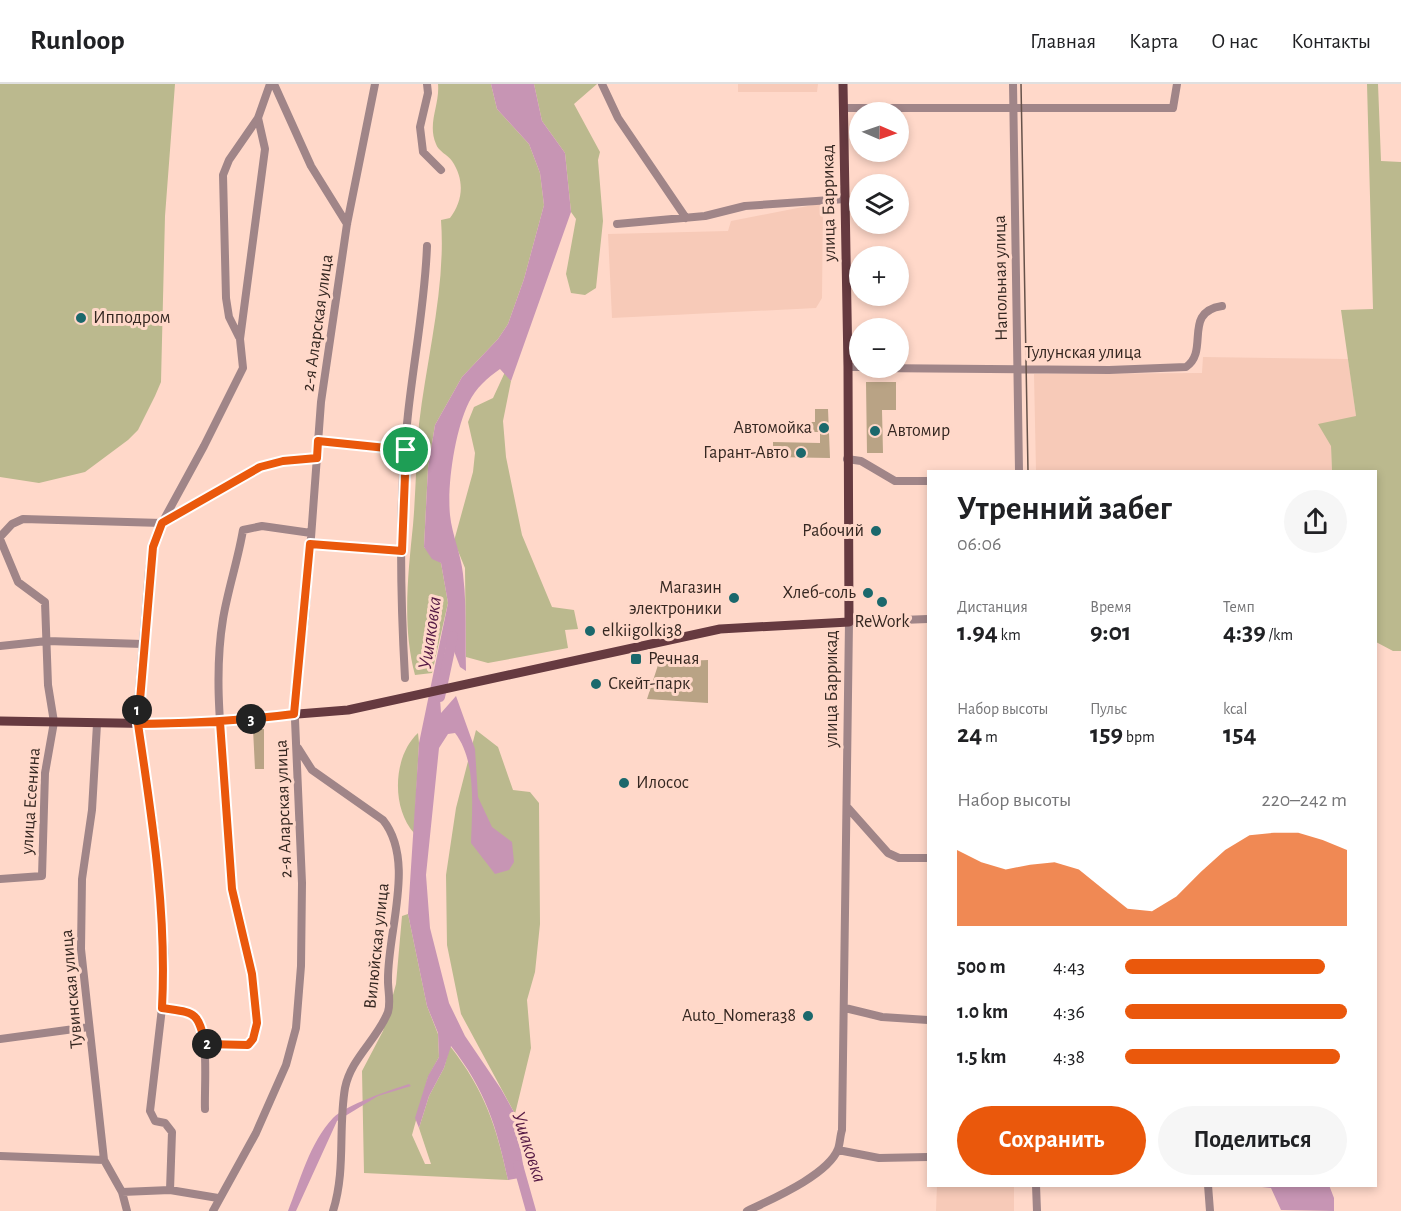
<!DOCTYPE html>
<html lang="ru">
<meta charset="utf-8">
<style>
body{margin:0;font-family:"Alegreya Sans",sans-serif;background:#f6f6f6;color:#202124;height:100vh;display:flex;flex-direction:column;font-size:22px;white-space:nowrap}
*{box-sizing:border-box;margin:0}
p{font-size:20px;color:#757577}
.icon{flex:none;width:33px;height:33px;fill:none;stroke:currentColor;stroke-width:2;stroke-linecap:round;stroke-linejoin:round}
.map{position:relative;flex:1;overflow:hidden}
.drawer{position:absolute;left:927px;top:386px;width:450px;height:717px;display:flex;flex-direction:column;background:#fff;border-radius:0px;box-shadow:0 3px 9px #0003}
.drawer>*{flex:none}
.needle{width:39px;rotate:92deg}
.fabs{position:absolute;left:849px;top:18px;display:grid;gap:12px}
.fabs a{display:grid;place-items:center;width:60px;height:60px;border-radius:50%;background:#fff;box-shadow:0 3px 9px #0003;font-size:30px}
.pin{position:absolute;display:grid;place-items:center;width:51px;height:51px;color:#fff;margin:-26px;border:3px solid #fff;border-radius:50%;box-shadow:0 2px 6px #0007}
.km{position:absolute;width:30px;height:30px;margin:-15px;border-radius:50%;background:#222;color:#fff;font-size:16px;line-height:30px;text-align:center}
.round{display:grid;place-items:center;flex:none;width:63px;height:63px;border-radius:32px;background:#f6f6f6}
.head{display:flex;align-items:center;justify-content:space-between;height:102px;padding:0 30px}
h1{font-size:33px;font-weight:700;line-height:45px}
.metrics{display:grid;grid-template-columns:repeat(3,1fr);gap:9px;height:102px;padding:6px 30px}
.metrics div{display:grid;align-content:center}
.metrics b{font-size:26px;font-weight:700}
.metrics small{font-size:16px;font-weight:400}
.metrics p{font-size:16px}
.chart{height:168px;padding:12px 30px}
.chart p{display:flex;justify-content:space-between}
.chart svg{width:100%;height:108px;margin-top:6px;fill:#ea580c;opacity:.7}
.cta{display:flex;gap:12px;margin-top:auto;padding:12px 30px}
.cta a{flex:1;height:69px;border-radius:36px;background:#ea580c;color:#fff;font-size:24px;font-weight:700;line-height:69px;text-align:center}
.cta a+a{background:#f6f6f6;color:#202124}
ul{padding:0 30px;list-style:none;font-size:20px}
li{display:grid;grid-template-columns:96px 72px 1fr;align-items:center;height:45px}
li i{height:15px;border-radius:8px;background:#ea580c}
header{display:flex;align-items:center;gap:36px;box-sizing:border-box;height:84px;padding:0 30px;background:#fff;border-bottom:2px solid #e0e0e0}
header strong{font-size:28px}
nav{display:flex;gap:33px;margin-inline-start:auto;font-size:21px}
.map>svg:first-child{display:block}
.built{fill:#f7cab8}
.green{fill:#bbb98e}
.water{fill:#c795b4}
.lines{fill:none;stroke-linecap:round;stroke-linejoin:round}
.river{stroke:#c795b4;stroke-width:10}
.building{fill:#b9a385}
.minor{stroke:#a08588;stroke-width:8}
.major{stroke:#663a40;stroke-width:9}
.tram{stroke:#66524a;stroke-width:1.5}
.route-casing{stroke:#fff;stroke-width:12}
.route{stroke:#ea580c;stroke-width:8}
.poi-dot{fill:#1b686c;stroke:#ffd8c9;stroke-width:2}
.labels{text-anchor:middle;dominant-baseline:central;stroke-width:6;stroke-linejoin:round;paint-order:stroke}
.street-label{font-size:18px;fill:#352721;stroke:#ffd8c9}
.poi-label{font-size:18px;fill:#352721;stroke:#ffd8c9;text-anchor:start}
.water-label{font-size:20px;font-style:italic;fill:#561a45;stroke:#ffd8c9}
</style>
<header>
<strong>Runloop</strong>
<nav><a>Главная</a><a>Карта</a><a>О нас</a><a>Контакты</a></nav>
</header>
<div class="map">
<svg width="1401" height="1127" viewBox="0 0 1401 1127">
<rect width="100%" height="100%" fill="#ffd8c9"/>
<path class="built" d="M738,0H818L817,8H738Z
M823,119L822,214L816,224L612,234L608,150L728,147L731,137Z
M1203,273L1348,275L1356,332L1331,362L1332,387H1036L1034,290L1202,289Z
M937,1101H1014V1127H936Z"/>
<path class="green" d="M0,0H175L165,132L161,298L155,312L138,346L128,356L85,388L39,399L0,393Z
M438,0H491L497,25L529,60L540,89L544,121L524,195L508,240L498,255L462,293L435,341L428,384L424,463L441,479L448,519L432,589L415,591C402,543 408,490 413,441C416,407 416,373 419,340C427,272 446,203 441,136L450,134C463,117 465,96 452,77C448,71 438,67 436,60C427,39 440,21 438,0Z
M534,0H597L574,20L600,68L598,76L603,137L596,204L585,211L571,209L566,190L576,135L571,128L565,69L542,37Z
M1367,0H1378L1381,77L1401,78V567H1393L1376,558V387H1332L1331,362L1318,340L1356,332L1341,226L1373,225Z
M505,288L511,297L503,337L506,373L522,451L552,523L574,526L578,545L565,546L568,564L488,579L466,573L465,484L454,457L473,388L475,369L468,338L474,323L493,314Z
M476,646L498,663L513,706L530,708L539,719L540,840L535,888L527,916L531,964L515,1030L461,930L447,861L446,791L456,724Z
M418,649L419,659L414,749C391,723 393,672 418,649Z
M408,830L427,922L438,950L439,973L428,993L412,1051L425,1080H431L419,1044L429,1012L444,984L450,962C485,1007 496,1041 508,1096L364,1089L362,987L383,947L396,900L402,832Z"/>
<path class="water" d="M491,0H534L542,37L565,69L571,128L511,297L500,285C487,294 476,304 469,318C455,346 447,401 450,431C452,451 461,470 463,490C467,522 465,554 466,587L460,583L454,567L446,563L439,600L441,629L456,612L475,665L478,713L492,743L512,758L514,778L509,786L495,790L471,759C472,725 477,677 455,649L448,650L439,664L426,791L430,844L449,919L465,952L501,1005L515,1030L525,1093L508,1096C496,1041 486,1007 451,962L444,984L429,1012L419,1044L415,1034L428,992L439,973L438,949L427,922L408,830L419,659L448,519L441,479L432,475L424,463L428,384L435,341L462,293L498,255L508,240L524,195L544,121L540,89L529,60L497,25Z
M409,1000L411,1002L378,1012L337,1037L296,1127H288C300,1097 310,1058 333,1034C346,1021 390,1006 409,1000Z
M1244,1101H1329L1334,1114V1127L1281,1126L1271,1104Z"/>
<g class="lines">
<path class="river" d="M440,613L453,552
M518,1081L531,1127"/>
</g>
<path class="building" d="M866,298H896V326H882L883,369H867Z
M815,325H828L830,374L773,373V358L820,359V348H805V338H815Z
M708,576V619L647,615L659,578Z
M253,645H264V685H255Z"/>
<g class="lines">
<path class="minor" d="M274,0L311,82L347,140
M427,0L428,9L420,43L423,68L441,86
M602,0L618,34L686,134
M1013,0L1019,387
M843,24H1173L1177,0
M617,140L705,132L745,122L845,115
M239,253L229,233L226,214L223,91L229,76L258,34L270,0
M848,283H860
M871,284L1109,286L1186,283C1210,267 1182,228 1222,222
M318,357L406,366
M847,375L861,377L895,397H928
M0,453L12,440L23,435L162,439L260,383L283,377L317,374
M0,455L18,498L45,518L48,601L54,638L45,689L42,792L0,795
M310,461L402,467
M0,562L47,557L143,560
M405,594C400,507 398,417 408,330C414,274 425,219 427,162
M97,640L92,726L82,795L81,865L104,1076L122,1108L127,1127
M298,664L312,686L383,736C416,777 387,848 388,897C388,907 391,918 388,928C377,956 351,974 345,1004C338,1045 346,1086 333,1127
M848,724L888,769L899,774H928
M162,924C171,925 186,925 194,930C210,940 204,1005 205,1025
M845,924L882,933L928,936
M0,955L89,943
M205,960L248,961C271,933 240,842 233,807C228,778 229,749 227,721C222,659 213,596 223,535C228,505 238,476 243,446L262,442L311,449
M838,1066L879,1074L928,1073
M0,1072L104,1076
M1036,1101L1037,1127
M1208,1101L1210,1127
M170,1106L172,1048L165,1039L155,1037L150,1027L162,924L165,869L155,748L137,630L149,486L153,463L162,439L204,362L243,284L240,255L265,65L258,34
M122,1108L170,1106L218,1114
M213,1127L256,1049L286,981L296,944L301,882L302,799L294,612L305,535L321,318L347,140L375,0
M747,1127C772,1115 828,1091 838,1065C840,1060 840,1052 842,1046L849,538L928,535"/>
<path class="major" d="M0,637L174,640L348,626L720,545L849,538L848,283L843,0"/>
<path class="tram" d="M1021,0L1028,387"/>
</g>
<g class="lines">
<defs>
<path id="route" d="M406,366L318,357L317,374L283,377L260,383L162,439L153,463L138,640L220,638L232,805L252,890L257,939L253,955L248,961L205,960C198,926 194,929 162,924C167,828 152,735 138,640C190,639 242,637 294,630L310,460L402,467L406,366"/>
</defs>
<use href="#route" class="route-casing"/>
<use href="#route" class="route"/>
</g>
<g class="poi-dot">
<circle cx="81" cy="234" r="6"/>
<circle cx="824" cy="344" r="6"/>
<circle cx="875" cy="347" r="6"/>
<circle cx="801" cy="369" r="6"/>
<circle cx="876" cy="447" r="6"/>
<circle cx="868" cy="509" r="6"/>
<circle cx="734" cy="514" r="6"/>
<circle cx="882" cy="518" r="6"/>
<circle cx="590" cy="547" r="6"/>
<rect x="630" y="569" width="12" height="12" rx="3"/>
<circle cx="596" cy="600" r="6"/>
<circle cx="624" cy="699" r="6"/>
<circle cx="808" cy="932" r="6"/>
</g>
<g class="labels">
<g class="street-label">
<text transform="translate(829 119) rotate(-91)">улица Баррикад</text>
<text transform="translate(1001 194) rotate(-91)">Напольная улица</text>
<text transform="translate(318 239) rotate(-82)">2-я Аларская улица</text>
<text x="1083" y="269">Тулунская улица</text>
<text transform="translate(832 605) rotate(-90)">улица Баррикад</text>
<text transform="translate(31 717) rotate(-86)">улица Есенина</text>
<text transform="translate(284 725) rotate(-92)">2-я Аларская улица</text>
<text transform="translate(377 862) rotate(-84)">Вилюйская улица</text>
<text transform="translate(72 905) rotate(-95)">Тувинская улица</text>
</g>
<g class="poi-label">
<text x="93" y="234">Ипподром</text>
<text x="812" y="344" text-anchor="end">Автомойка</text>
<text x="887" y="347">Автомир</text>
<text x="789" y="369" text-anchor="end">Гарант-Авто</text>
<text x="864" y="447" text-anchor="end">Рабочий</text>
<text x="722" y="504" text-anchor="end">Магазин<tspan x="722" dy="21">электроники</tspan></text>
<text x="856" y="509" text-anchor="end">Хлеб-соль</text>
<text x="882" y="538" text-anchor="middle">ReWork</text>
<text x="602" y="547">elkiigolki38</text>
<text x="648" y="575">Речная</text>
<text x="608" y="600">Скейт-парк</text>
<text x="636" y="699">Илосос</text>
<text x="796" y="932" text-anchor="end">Auto_Nomera38</text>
</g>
<g class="water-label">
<text transform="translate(430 549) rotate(-82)">Ушаковка</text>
<text transform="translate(529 1063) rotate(72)">Ушаковка</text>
</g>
</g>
</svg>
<div class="fabs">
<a><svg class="needle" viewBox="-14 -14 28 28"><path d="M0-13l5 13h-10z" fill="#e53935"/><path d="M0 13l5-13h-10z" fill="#757577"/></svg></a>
<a><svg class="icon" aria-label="layers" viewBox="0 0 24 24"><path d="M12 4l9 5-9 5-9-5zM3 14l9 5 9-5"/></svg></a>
<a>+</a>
<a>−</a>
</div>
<div class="pin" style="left:406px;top:366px;background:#1e9e55"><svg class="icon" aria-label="arrive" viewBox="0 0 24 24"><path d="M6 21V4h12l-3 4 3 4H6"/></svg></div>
<b class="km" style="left:137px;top:626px">1</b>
<b class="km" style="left:207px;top:960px">2</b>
<b class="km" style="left:251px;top:635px">3</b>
<section class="drawer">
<div class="head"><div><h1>Утренний забег</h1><p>06:06</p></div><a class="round"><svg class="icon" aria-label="share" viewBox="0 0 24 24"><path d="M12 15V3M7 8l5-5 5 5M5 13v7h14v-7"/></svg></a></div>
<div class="metrics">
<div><p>Дистанция</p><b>1.94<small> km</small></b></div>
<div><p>Время</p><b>9:01</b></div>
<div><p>Темп</p><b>4:39<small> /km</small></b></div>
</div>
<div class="metrics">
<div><p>Набор высоты</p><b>24<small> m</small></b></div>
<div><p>Пульс</p><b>159<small> bpm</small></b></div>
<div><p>kcal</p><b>154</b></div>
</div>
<div class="chart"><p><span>Набор высоты</span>220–242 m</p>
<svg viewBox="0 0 160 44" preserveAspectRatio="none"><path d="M0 44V13L10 18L20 21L30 19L40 18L50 21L60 29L70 37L80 38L90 32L100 22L110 13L120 7L130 6L140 6L150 9L160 13V44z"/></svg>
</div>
<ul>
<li><b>500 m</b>4:43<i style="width:90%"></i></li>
<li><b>1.0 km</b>4:36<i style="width:100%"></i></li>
<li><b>1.5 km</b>4:38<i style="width:97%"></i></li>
</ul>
<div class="cta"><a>Сохранить</a><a>Поделиться</a></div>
</section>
</div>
